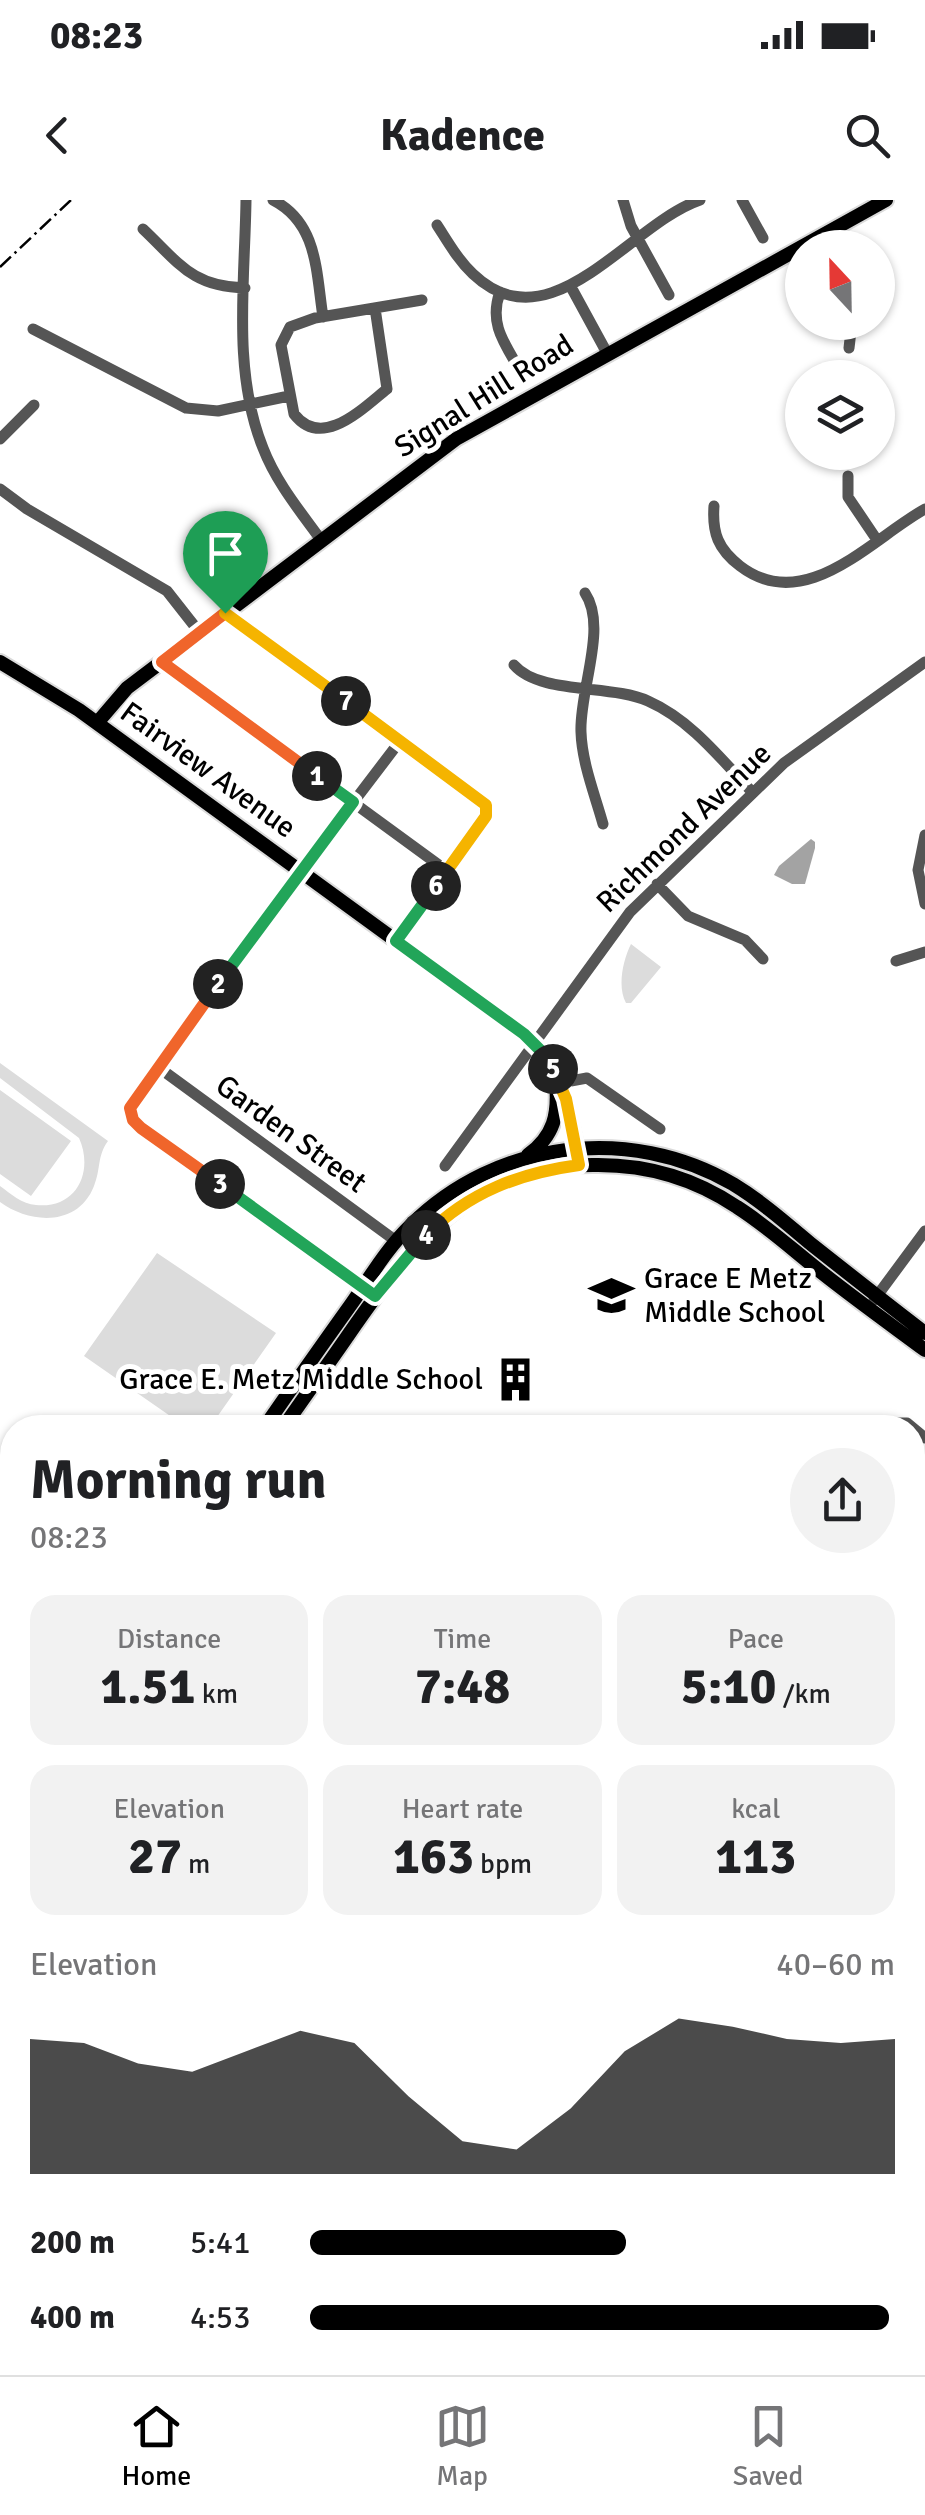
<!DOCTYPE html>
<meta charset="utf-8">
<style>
body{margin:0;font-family:Signika,sans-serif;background:#f2f2f2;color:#202124;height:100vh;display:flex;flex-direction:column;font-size:38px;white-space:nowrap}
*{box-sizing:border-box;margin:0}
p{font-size:32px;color:#757577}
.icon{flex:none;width:55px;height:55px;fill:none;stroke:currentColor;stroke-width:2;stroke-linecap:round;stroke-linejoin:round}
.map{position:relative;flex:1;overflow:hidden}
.panel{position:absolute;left:0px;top:1215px;width:925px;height:960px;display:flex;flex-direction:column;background:#fff;border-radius:40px 40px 0 0;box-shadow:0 2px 8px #0004}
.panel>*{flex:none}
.needle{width:65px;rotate:338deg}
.controls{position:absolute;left:785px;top:30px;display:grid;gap:20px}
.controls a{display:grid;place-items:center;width:110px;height:110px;border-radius:50%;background:#fff;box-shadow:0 2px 8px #0004;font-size:50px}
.pin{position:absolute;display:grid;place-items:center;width:85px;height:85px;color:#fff;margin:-102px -42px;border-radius:50% 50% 50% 0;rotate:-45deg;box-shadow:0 0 10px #0007}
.pin .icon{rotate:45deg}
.km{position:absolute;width:50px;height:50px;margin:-25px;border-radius:50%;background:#222;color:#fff;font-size:28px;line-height:50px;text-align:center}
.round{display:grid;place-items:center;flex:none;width:105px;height:105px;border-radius:52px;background:#f2f2f2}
.headline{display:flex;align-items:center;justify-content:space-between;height:170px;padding:0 30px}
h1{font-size:55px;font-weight:800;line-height:75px}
.stats{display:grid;grid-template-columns:repeat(3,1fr);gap:15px;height:170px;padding:10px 30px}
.stats div{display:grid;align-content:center;border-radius:25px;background:#f2f2f2;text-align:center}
.stats b{font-size:50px;font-weight:800}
.stats small{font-size:28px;font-weight:400}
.stats p{font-size:28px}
.chart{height:280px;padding:20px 30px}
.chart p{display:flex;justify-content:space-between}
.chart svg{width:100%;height:180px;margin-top:10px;fill:#000;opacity:.7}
ul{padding:0 30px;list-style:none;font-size:32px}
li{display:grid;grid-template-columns:160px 120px 1fr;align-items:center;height:75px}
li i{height:25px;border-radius:12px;background:#000}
.status{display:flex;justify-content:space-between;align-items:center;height:70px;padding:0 50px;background:#fff;direction:ltr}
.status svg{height:28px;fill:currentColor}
header{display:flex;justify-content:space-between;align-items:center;height:130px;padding:0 30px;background:#fff;font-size:45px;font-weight:800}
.tab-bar{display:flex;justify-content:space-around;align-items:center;height:140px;border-top:2px solid #e0e0e0;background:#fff;font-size:28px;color:#757577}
.tab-bar a{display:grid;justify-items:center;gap:5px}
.tab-bar .current{color:#000}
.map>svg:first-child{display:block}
.green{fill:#dcdcdc}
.water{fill:#a3a3a3}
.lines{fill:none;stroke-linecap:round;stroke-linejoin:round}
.major-casing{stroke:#dbdbdb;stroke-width:18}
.minor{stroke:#555;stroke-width:11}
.major{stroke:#000;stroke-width:14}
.rail{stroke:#000;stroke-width:2.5;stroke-dasharray:15 5 2.5 5;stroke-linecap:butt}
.split-1-casing{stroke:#fff;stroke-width:20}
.split-2-casing{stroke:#fff;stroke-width:20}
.split-3-casing{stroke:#fff;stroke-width:20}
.split-4-casing{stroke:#fff;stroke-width:20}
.split-5-casing{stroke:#fff;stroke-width:20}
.split-6-casing{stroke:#fff;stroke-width:20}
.split-7-casing{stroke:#fff;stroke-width:20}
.split-8-casing{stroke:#fff;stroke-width:20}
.split-1{stroke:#f0652b;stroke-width:12}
.split-2{stroke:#22a559;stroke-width:12}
.split-3{stroke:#f0652b;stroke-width:12}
.split-4{stroke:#22a559;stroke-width:12}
.split-5{stroke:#f5b400;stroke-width:12}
.split-6{stroke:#22a559;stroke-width:12}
.split-7{stroke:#f5b400;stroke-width:12}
.split-8{stroke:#f5b400;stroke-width:12}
.labels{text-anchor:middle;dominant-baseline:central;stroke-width:10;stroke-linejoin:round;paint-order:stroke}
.street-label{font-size:30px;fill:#000;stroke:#fff}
.poi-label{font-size:30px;fill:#000;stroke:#fff;text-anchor:start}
</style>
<div class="status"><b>08:23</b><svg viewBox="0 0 49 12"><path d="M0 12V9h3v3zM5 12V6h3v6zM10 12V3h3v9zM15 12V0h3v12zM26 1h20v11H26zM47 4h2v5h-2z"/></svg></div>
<header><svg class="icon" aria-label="back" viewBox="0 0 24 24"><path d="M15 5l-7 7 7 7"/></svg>Kadence<svg class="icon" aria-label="search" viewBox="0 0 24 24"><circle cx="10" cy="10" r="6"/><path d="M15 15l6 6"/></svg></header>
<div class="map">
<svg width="925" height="2175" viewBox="0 0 925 2175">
<rect width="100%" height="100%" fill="#fff"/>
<path class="green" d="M631,744L661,767L631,803H626C617,787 623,760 631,744Z
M0,863L108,941C97,956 101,969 94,986C78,1027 30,1024 0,1002V986C11,994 22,1004 36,1005C77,1009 94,971 79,938L0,878Z
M0,890L71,941L31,996L0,974Z
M157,1053L276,1133L210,1227H186L84,1156Z"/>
<path class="water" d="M811,639L815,642V648L805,684H792L774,675L779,666Z"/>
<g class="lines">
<defs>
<path id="major" d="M0,462L79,510L524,834C561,867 569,909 578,956
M97,523L127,488L456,239L886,0
M528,955C554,936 559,914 556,883
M264,1228C293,1186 322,1145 352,1103C371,1076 387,1048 411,1025C497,940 629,924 733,984C761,1001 786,1023 811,1044C849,1074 887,1104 925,1133
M283,1228C305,1196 327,1166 349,1134C412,1043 472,966 593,965C645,964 694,978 737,1007C767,1026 793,1050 821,1072C855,1099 890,1124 925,1150
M0,1586L12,1568
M0,1612L12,1594"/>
</defs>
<use href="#major" class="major-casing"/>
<path class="minor" d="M246,0C245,81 232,171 263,248C276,282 300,311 321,340
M273,0C318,23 316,72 323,117
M623,0L631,26L669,95
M742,0L763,38
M437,25C448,42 458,60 473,74C551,148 629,24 700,0
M143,29C179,63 192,87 245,88
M571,87L607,153
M500,92C488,125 506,145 522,174
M375,108L387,189C362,209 322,250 294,214L281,145L290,127L315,118L422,100
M33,129L186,208L218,211L289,196
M849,148L852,122
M0,239L34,205
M848,276V297L877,340
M0,289L27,309L167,391L200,433
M714,306C712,333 718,349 740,366C805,416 871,339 925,309
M585,393C608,427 579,491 581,532C582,563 595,595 603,624
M225,413L485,605L486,616L396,741
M161,462L447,671
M514,465C540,495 611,484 648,501C691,520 721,559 753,593
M925,635L918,670L925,704
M657,684L688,716L745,740L763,759
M896,761L925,752
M158,867L396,1041
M560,883L587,878L660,929
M445,966L630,712L784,563L925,462
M375,1097L141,927L133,920L130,908L301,671L400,541
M874,1100L925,1031
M890,1228L896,1223H907L925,1238
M912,1298L925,1305
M912,1341L925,1333
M0,1379L12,1393
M912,1404L925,1382
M0,1536L12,1518
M912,1836H925
M0,1865L12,1848
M912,1955L925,1931
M0,1992L12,1998
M0,2062L12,2045
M912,2098L916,2101
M258,2162L276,2175
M725,2162L757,2175
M768,2167L787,2175
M514,2175L523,2162"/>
<use href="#major" class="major"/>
<path class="rail" d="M0,67L71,0"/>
</g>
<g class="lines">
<defs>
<path id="split-1" d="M225,413L162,462L317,576"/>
<path id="split-2" d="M218,784L353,602L317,576"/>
<path id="split-3" d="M218,784L130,908L133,920L141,928L220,984"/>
<path id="split-4" d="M220,984L375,1096L426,1035"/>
<path id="split-5" d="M426,1035C469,992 520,973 579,965L566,899L553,869"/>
<path id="split-6" d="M436,686L396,741L524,834L540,850L553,869"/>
<path id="split-7" d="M346,501L486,605V616L436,686"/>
<path id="split-8" d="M225,413L346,501"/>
</defs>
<use href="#split-1" class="split-1-casing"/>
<use href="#split-2" class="split-2-casing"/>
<use href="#split-3" class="split-3-casing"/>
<use href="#split-4" class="split-4-casing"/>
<use href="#split-5" class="split-5-casing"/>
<use href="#split-6" class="split-6-casing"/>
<use href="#split-7" class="split-7-casing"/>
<use href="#split-8" class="split-8-casing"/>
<use href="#split-1" class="split-1"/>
<use href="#split-2" class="split-2"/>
<use href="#split-3" class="split-3"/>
<use href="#split-4" class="split-4"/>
<use href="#split-5" class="split-5"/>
<use href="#split-6" class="split-6"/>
<use href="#split-7" class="split-7"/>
<use href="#split-8" class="split-8"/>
</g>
<defs>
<symbol id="school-bare" viewBox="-9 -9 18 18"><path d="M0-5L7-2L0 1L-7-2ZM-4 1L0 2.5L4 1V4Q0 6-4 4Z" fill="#000" stroke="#fff" stroke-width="2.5" paint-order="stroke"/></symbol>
<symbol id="building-bare" viewBox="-9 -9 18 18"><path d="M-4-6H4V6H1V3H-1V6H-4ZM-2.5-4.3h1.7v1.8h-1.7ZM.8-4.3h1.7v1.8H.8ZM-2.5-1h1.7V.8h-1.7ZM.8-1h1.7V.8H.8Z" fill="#000" stroke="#fff" stroke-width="2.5" paint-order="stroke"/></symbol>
</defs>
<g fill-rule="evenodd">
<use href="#school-bare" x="580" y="1064" width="63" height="63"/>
<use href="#building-bare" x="484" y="1148" width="63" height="63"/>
</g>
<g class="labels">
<g class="street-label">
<text transform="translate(484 196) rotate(-32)">Signal Hill Road</text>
<text transform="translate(208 570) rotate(36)">Fairview Avenue</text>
<text transform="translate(684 628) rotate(-44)">Richmond Avenue</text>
<text transform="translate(291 934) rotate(36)">Garden Street</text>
</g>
<g class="poi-label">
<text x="644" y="1078">Grace E Metz<tspan x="644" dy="34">Middle School</tspan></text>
<text x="483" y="1179" text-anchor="end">Grace E. Metz Middle School</text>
</g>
</g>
</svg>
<div class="controls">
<a><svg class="needle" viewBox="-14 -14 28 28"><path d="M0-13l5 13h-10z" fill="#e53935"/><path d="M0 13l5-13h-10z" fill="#757577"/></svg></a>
<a><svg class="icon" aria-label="layers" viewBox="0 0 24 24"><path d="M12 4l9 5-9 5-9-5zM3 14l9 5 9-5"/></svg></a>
</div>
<div class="pin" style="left:225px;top:413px;background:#1e9e55"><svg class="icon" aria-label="arrive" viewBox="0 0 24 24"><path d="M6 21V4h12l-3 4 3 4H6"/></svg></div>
<b class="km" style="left:317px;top:576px">1</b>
<b class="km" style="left:218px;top:784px">2</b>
<b class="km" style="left:220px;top:984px">3</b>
<b class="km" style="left:426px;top:1035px">4</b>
<b class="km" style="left:553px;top:869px">5</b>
<b class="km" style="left:436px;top:686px">6</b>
<b class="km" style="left:346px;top:501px">7</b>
<section class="panel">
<div class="headline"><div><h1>Morning run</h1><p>08:23</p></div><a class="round"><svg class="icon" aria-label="share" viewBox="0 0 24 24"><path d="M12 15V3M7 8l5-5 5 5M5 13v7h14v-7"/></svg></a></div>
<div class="stats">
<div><p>Distance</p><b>1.51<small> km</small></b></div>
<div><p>Time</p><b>7:48</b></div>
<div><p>Pace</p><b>5:10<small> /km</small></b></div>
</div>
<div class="stats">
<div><p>Elevation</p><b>27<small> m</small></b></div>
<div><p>Heart rate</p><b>163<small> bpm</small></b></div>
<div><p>kcal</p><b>113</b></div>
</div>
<div class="chart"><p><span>Elevation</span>40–60 m</p>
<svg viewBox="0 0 160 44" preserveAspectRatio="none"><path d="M0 44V11L10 12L20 17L30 19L40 14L50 9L60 12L70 25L80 36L90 38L100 28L110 14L120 6L130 8L140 11L150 12L160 11V44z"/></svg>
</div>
<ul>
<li><b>200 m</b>5:41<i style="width:54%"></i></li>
<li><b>400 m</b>4:53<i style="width:99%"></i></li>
</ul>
</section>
</div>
<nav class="tab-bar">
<a class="current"><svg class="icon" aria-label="home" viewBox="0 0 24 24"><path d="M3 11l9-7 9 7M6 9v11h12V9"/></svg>Home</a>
<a><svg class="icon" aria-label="map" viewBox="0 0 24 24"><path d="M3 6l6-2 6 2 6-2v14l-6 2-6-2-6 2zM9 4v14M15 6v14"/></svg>Map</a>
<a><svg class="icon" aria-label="saved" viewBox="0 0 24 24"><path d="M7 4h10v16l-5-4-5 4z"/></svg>Saved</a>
</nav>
